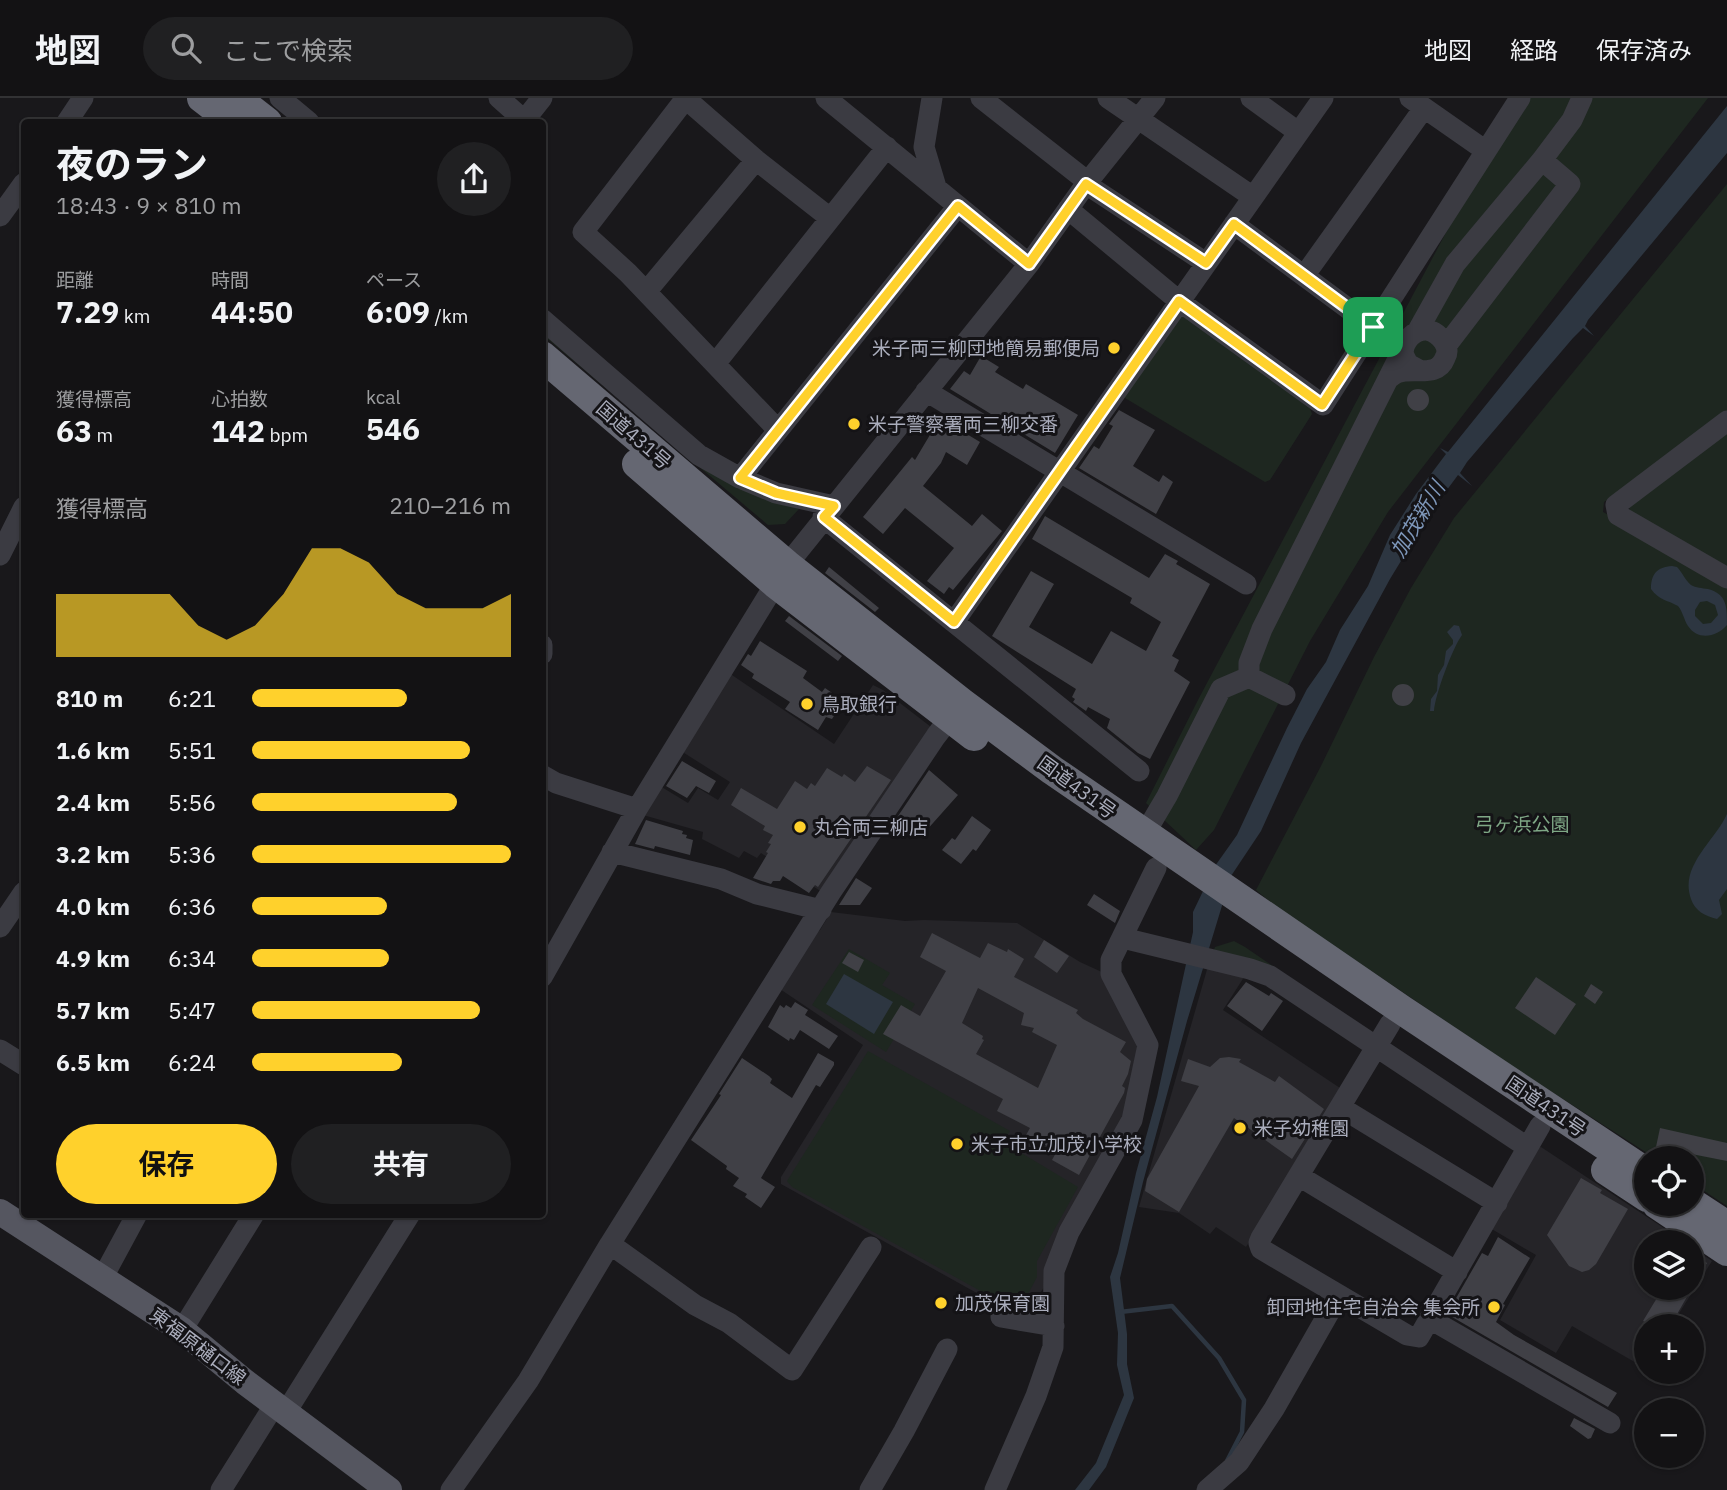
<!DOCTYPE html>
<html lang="ja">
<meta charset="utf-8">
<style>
body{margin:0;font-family:"IBM Plex Sans","Noto Sans JP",sans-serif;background:#202022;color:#f1f3f6;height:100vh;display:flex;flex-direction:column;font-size:26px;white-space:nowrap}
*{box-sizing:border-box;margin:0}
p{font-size:23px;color:#9d9ea0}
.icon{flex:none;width:38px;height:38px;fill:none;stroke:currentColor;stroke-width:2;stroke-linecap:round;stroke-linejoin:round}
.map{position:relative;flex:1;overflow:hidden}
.details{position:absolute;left:21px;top:21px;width:525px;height:1099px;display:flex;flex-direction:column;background:#131214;border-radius:7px;box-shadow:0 2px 5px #0004,0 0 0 2px #323234}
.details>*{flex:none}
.buttons{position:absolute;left:1634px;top:1048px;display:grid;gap:14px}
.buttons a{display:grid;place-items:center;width:70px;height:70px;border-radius:50%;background:#131214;box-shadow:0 2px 5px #0004,0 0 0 2px #323234;font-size:35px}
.pin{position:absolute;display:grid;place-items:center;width:60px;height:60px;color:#fff;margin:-30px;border-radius:14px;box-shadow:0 4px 10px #0006}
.round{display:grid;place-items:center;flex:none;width:74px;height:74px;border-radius:37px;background:#202022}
.summary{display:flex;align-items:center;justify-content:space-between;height:119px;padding:0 35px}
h1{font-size:38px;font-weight:700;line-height:52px}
.figures{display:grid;grid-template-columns:repeat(3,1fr);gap:10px;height:119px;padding:7px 35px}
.figures div{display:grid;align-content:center}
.figures b{font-size:30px;font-weight:700}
.figures small{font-size:19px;font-weight:400}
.figures p{font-size:19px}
.chart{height:196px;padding:14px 35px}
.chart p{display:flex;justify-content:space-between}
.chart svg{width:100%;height:126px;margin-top:7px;fill:#ffd12c;opacity:.7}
.primary-button{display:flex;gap:14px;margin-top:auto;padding:14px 35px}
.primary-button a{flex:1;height:80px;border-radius:42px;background:#ffd12c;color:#111;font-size:28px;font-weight:700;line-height:80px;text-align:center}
.primary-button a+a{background:#202022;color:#f1f3f6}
ul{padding:0 35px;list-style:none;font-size:23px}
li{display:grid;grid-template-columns:112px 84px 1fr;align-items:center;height:52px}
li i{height:18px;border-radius:9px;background:#ffd12c}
header{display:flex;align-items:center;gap:42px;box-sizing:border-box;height:98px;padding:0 35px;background:#131214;border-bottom:2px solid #323234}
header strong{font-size:33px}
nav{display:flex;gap:38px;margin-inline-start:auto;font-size:24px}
.search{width:490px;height:63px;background:#202022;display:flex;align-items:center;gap:18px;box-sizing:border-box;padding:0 24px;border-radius:38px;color:#9d9ea0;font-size:26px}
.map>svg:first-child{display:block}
.built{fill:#252428}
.green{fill:#1e2720}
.water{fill:#2d3641;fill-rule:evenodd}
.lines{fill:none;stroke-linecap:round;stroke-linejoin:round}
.stream{stroke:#2d3641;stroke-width:4.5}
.building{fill:#404046;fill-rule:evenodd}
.minor{stroke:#3b3b42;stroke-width:21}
.major{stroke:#555660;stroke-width:26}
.highway{stroke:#656772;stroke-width:30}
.route-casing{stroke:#fff;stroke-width:14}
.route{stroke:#ffd12c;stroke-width:9}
.poi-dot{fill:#ffd12c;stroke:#141316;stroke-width:2.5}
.labels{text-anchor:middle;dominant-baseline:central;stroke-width:6;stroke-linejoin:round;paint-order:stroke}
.poi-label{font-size:19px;fill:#aaadbc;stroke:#141316;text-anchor:start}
.street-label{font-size:19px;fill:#aaadbc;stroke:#141316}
.park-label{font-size:19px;fill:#7fa886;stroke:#141316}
.water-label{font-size:21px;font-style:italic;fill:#7e97ba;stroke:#141316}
</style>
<header>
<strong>地図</strong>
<div class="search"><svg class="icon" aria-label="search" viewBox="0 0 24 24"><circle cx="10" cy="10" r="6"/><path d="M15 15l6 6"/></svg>ここで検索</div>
<nav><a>地図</a><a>経路</a><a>保存済み</a></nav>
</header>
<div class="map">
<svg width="1727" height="1392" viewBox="0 0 1727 1392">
<rect width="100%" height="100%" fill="#19181b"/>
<path class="built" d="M729,575L834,646L873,587L883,592L935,632L822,794L761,755L757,760L744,753L739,760L702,741L703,734L643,717L660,688L688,705L698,690L718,702L730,684L681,653Z
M831,814L905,823L924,822L1017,825L1080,864L1104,875L1143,957L1139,987L1049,1182L1032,1207L1009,1213L781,1086V1079L863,947L777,889L809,839L820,832Z
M1208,868L1246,876L1223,912L1343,992L1298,1068L1246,1149L1216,1129L1210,1136L1179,1115L1139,1109Z
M1541,1049L1685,1144H1647V1190H1692V1149L1712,1163L1671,1228H1647L1645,1270L1572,1228L1556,1255L1500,1222L1536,1157L1490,1130L1537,1050Z"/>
<path class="green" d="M1530,0H1708L1388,414L1310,543L1214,732L1196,752L1146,705L1199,600L1450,127Z
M1727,86V315L1604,404L1603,414L1692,462L1727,486V1108L1692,1085V1060H1655L1521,974L1275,808L1256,792L1321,668L1374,559L1411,490L1454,420Z
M1185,217L1309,308L1312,316L1270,382L1265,384L1125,300L1124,293L1176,219Z
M543,230L687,355L799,411L785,426L768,427L543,237Z
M1727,330V472L1630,419L1629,403Z
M1234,843L1245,849L1314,896L1213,855L1215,849Z
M849,851L890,875L882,887L915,906L886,954L812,907Z
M868,953L1010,1033L1003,1044L1078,1089L1037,1163V1179L1027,1198L1004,1206L792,1089L787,1083Z"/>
<path class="water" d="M1727,8V55L1588,222L1585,228L1594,238L1583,230L1573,240L1467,364L1460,375L1472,388L1458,377L1432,412L1390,481L1301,645L1261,733L1231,778L1187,923L1143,1084L1120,1180L1127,1236V1266L1134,1300L1106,1369L1089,1392H1075L1096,1365L1124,1297L1117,1267L1118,1235L1110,1179L1118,1155L1136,1075L1157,999L1193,834V814L1215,768L1237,737L1287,630L1307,591L1326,564L1340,532L1368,488L1390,437L1416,396L1446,356L1440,350L1448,354Z
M1672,468L1677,469C1682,474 1685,482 1691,487C1696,490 1702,490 1708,491C1727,496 1727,509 1727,527C1717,539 1698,543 1688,528C1684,522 1683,514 1678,508C1667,502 1659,502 1651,491C1651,476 1657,469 1672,468ZM1707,503L1715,507L1718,517L1711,525L1703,526L1695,518V512L1700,504Z
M1454,527L1459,528L1462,537C1453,549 1435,597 1434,613H1430L1431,601L1437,593L1438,577L1444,567L1446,553L1453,546V542L1447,534Z
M1727,716V791L1719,802L1722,816L1717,821C1705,818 1695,813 1691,801C1679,768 1715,743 1727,716Z
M844,876L893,904L874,936L826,906Z"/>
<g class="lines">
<path class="stream" d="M1120,1214L1172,1208L1219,1260L1244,1302L1242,1334L1227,1363"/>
</g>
<path class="building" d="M981,258L999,269L995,274L1023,291L1026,286L1078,317L1055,355L950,291L964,273L970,277Z
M1407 302a11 11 0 1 1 22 0a11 11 0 1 1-22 0Z
M1119,312L1155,332L1133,368L1159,384L1163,377L1173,384L1156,416L1079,370L1094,348L1099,351L1113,328L1109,326Z
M940,320L980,344L967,367L946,354L941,365L923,388L972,428L982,416L1002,433L953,492L949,489L944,496L927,483L954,450L905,410L883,436L863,419L912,359L915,362Z
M1045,418L1149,480L1165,456L1178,463L1176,466L1210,486L1172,558L1179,562L1174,573L1190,584L1150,661L1138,655L1107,630L1110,621L1088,609L1086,613L1073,604L1075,601L1072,599L1076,591L992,538L1031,473L1054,486L1029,529L1092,566L1111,533L1146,553L1161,524L1130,505L1132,500L1032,441Z
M829,469L879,510L875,514L825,475Z
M789,518L842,558L838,563L785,523Z
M760,543L807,573L803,580L822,594L825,590L838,599L835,603L841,607L832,621L826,619L818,632L785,611L790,604L752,580L754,576L741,567L748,556L751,558Z
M1392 597a11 11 0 1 1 22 0a11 11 0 1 1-22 0Z
M682,663L716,683L709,695L696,688L687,700L666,688Z
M867,668L891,682L818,789L815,787L809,795L783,778L780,783H773L771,786L753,780L768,755L766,754L771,746L768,745L773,737L763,732L765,728L731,707L741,690L777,711L795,683L807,691L811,685L815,688L827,670L842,679L844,676L855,684Z
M929,672L958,697L925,734L916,727L912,733L896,721Z
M972,718L991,732L976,753L973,751L961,766L942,752L952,740L955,742Z
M646,722L683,733L682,736L687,737L686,740L693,742L690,757L655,748L654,751L635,746Z
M856,780L872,790L860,807H839Z
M1094,796L1120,813L1115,825L1087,807Z
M932,835L980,860L988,845L1007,854L1008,851L1024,861L1014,879L1078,912L1076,915L1083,921L1126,944L1120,954L1131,963L1128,976L1122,988L1125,990L1124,995L1079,1077L1052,1062L1057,1053L1026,1037L1030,1030L997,1013L1003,1001L883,936L901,907L920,918L946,873L920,859ZM978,890L1024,915L1021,927L1034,930L1032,934L1057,947L1038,990L976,956L984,942L982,941L983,938L962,925Z
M1044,842L1069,858L1057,875L1034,859Z
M849,854L864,862L858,874L842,865Z
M1536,879L1576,906L1555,937L1515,910Z
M1246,884L1269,898L1271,895L1283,903L1262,933L1227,908Z
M1591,886L1603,894L1595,906L1584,898Z
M795,904L808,912L805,917L838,938L829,951L800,932L794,942L790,940L789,943L768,929L780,907L784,910L786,907L791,910Z
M818,955L834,964V967L820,989L816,987L761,1080L775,1089L761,1110L745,1099L747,1096L733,1088L739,1080L726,1071L727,1068L691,1042L721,997L719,996L742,960L769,978L772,981L770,985L792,1000Z
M1229,959L1241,961L1239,964L1275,984L1279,978L1324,1011L1292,1061L1234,1020L1179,1114L1145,1093L1147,1081L1199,988L1181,983L1188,961L1210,969L1220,960Z
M1660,1030L1727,1045V1063L1656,1049Z
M1581,1080L1602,1092L1600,1095L1628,1111L1596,1166L1589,1172L1582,1174L1569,1168L1547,1137Z
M1498,1139L1530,1160L1503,1206L1505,1207L1496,1224L1514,1237L1617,1295L1608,1309L1447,1216L1482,1155L1488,1158Z
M1692,1155L1707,1165L1692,1189Z
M1663,1190H1692L1676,1218L1673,1216L1665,1228H1652L1643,1223Z
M1574,1320L1595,1331L1591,1340L1588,1341L1570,1328Z"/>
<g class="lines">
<path class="minor" d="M280,0L309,24
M499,0L525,23
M685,0L756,62L830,120
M686,0L583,134L628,175L778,332
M826,0L1029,166
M932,0L924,49L936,89
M981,0L1088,84
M1108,0L1253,99
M1251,0L1298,34
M1410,0L1486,53
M67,24L83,0
M523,24L542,0
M1542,62L1572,22L1582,0
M1086,86L1206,165
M1068,111L1179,203L1323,307L1520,0
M0,118L24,85
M1234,126L1373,229
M1304,178L1424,10
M646,194L756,62
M542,221L699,357L740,380L776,395L834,408
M1417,234L1455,166L1542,62L1570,86L1446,248
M1403,251L1388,281C1391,279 1394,276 1397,275C1413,268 1437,281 1445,260C1448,255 1447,249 1444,244C1441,239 1434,233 1427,232C1413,231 1403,244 1403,256L1408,266L1419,272
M715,266L887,49
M926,293L1246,486
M1727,323L1616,407L1618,417L1727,480
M740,380L958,108
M823,419L1139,673
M0,457L24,409
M954,524L1323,0
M542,547V556
M1285,597L1249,579V565L1262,531L1388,281
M542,677L556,685L637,711
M1144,737L1167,698L1221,591L1249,579
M612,754L721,781L757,796L821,812
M0,829L24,794
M1124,838L1131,842L1250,871L1270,878L1527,1049
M542,879L637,711L787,467L1029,166L1086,86L1155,0
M1390,926L1261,1140L1259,1145L1261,1151L1407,1237L1419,1239L1540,1028
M0,952L24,967
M1340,1009L1497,1105
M1299,1078L1457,1174
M871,1149L792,1272L729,1225L695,1207L610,1146L831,794L936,638L949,621
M103,1179L137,1116
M1001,1219L1054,1228
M1430,1221L1610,1325
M182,1232L254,1116
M286,1314L410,1116
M221,1392L275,1306
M451,1392L528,1283L610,1146
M870,1392L904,1333L947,1251
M995,1392L1036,1298L1053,1249L1054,1173L1069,1134L1132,1022L1148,947L1111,876V862L1156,770
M1207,1392L1239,1364L1274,1311L1339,1197"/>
<path class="major" d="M0,1114L182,1232L245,1284L389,1392"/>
<path class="highway" d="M202,0L233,24
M236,0L267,24
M542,258L787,467L962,605L1052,672L1402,912L1647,1075
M637,366L775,485L974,638
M1606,1072L1647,1099
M1692,1105L1727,1128
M1657,1106L1727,1153"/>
</g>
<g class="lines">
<defs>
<path id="route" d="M1086,86L1206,165L1234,126L1373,229L1322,307L1179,203L954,524L824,419L834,408L776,395L740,380L958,108L1029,166Z"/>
</defs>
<use href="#route" class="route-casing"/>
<use href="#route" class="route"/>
</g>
<g class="poi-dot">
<circle cx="1114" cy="250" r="7"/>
<circle cx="854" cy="326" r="7"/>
<circle cx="807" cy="606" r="7"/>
<circle cx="800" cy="729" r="7"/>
<circle cx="1240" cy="1030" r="7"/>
<circle cx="957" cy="1046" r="7"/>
<circle cx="941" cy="1205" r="7"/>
<circle cx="1494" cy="1209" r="7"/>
</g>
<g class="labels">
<g class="poi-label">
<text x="1100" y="250" text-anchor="end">米子両三柳団地簡易郵便局</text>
<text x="868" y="326">米子警察署両三柳交番</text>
<text x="821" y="606">鳥取銀行</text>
<text x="814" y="729">丸合両三柳店</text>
<text x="1254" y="1030">米子幼稚園</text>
<text x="971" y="1046">米子市立加茂小学校</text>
<text x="955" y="1205">加茂保育園</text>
<text x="1480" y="1209" text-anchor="end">卸団地住宅自治会 集会所</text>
</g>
<g class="street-label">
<text transform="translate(634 337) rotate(41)">国道431号</text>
<text transform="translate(1077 689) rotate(36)">国道431号</text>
<text transform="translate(1546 1008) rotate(34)">国道431号</text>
<text transform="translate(198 1248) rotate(37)">東福原樋口線</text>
</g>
<g class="park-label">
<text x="1522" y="726">弓ヶ浜公園</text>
</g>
<g class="water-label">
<text transform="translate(1417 421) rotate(-59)">加茂新川</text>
</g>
</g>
</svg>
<div class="buttons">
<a><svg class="icon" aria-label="locate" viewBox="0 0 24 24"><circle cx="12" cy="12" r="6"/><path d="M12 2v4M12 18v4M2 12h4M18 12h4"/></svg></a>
<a><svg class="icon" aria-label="layers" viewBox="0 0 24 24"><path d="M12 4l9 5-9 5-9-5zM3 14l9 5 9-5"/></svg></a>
<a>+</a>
<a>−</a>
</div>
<div class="pin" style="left:1373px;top:229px;background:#1e9e55"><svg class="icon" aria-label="arrive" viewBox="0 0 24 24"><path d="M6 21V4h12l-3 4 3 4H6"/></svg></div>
<section class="details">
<div class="summary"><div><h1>夜のラン</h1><p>18:43 · 9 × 810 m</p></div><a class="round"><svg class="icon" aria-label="share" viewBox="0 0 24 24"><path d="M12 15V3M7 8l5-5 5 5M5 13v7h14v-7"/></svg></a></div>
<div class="figures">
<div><p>距離</p><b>7.29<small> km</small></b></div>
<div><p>時間</p><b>44:50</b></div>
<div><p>ペース</p><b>6:09<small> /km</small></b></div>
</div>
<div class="figures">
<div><p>獲得標高</p><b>63<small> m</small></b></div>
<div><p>心拍数</p><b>142<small> bpm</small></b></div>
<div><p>kcal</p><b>546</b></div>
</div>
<div class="chart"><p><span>獲得標高</span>210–216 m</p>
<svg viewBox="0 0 160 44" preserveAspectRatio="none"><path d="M0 44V22L10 22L20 22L30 22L40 22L50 33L60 38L70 33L80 22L90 6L100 6L110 11L120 22L130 27L140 27L150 27L160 22V44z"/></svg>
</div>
<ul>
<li><b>810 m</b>6:21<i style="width:60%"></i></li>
<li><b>1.6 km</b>5:51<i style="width:84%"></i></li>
<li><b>2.4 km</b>5:56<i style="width:79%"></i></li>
<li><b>3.2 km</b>5:36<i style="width:100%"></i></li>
<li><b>4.0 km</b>6:36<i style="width:52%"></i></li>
<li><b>4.9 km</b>6:34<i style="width:53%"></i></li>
<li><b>5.7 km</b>5:47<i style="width:88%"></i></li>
<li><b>6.5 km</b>6:24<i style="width:58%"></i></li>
</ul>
<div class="primary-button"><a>保存</a><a>共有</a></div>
</section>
</div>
